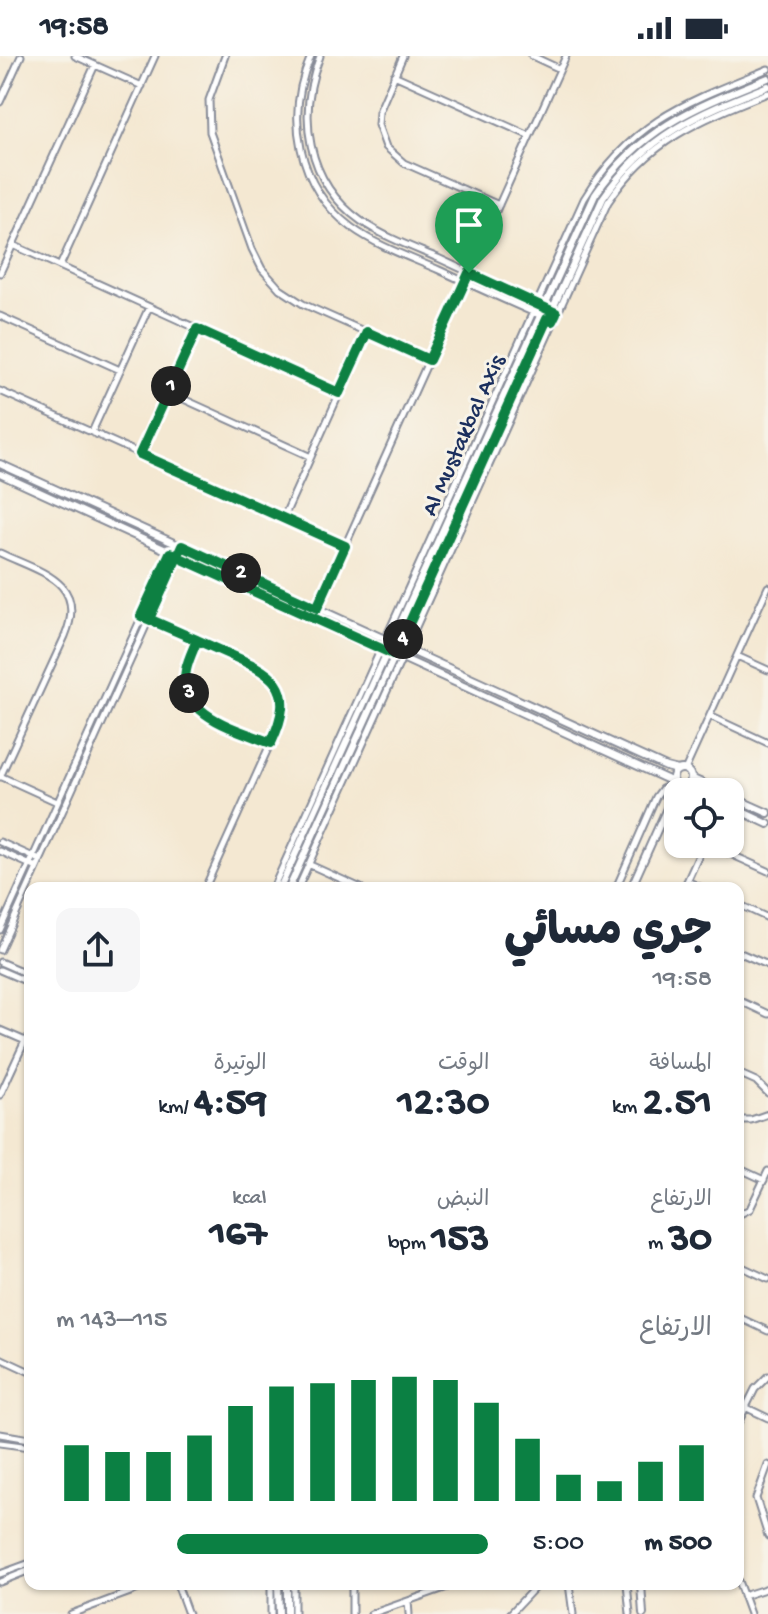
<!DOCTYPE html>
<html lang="ar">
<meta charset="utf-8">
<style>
body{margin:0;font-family:"Gochi Hand","Playpen Sans Arabic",sans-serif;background:#f6f6f7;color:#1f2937;direction:rtl;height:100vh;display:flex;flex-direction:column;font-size:30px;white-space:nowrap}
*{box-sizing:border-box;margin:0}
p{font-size:26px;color:#747a83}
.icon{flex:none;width:44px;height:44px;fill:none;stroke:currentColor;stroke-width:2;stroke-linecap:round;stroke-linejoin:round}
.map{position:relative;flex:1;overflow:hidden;direction:ltr}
.sheet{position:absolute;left:24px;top:826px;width:720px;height:708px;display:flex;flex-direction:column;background:#fff;border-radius:16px;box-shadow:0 2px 6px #0004;direction:rtl}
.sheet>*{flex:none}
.fabs{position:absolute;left:664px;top:722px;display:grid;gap:16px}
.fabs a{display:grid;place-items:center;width:80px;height:80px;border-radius:16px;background:#fff;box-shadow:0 2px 6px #0004;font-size:40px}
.pin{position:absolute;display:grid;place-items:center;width:68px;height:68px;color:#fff;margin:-82px -34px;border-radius:50% 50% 50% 0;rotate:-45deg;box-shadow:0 0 8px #0007}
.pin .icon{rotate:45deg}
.km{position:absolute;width:40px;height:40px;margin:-20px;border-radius:50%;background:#222;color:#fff;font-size:22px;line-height:40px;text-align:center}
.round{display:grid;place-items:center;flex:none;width:84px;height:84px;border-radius:16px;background:#f6f6f7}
.headline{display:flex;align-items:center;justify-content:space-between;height:136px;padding:0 32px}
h1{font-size:44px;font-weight:800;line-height:60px}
.stats{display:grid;grid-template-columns:repeat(3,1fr);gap:12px;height:136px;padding:8px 32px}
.stats div{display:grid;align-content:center}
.stats b{font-size:40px;font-weight:800}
.stats small{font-size:22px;font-weight:400}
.stats p{font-size:22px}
.chart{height:224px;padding:16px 32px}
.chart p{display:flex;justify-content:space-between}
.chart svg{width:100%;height:144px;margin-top:8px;stroke:#0b8043;stroke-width:6}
ul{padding:0 32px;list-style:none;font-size:26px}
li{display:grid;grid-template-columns:128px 96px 1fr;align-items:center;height:60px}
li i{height:20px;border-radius:10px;background:#0b8043}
.status{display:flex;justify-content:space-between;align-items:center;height:56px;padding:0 40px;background:#fff;direction:ltr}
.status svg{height:22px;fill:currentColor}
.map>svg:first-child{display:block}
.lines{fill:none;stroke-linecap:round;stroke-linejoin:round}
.minor-casing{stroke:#888c98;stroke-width:9}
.tertiary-casing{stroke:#888c98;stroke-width:10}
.minor{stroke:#fff;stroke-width:5}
.tertiary{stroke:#fff;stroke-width:6}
.route-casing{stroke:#fff;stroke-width:16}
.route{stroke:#0b8043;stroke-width:10}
.labels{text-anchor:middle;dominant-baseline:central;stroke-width:6;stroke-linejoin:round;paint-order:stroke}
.street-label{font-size:24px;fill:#1b2f5e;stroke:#f7f3e8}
</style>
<div class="status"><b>19:58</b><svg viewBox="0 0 49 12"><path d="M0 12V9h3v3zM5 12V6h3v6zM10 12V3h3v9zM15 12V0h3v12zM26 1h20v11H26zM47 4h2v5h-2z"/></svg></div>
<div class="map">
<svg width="768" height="1558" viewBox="0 0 768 1558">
<rect width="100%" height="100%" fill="#f7f3e8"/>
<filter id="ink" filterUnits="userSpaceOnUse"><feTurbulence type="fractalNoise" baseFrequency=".0125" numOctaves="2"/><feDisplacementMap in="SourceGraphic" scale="16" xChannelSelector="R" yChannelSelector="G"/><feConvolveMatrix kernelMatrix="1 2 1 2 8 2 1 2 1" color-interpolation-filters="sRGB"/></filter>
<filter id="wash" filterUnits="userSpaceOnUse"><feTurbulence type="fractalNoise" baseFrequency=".006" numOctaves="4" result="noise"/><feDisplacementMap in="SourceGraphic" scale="32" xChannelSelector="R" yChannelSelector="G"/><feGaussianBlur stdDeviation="1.8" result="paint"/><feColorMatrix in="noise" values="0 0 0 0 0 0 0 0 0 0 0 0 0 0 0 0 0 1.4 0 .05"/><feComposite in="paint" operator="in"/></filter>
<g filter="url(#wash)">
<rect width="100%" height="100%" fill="#f4e8d2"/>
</g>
<g filter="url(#ink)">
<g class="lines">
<defs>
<path id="minor" d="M75,0L142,30
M225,0L209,44L210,76L252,193L262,213L280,233L303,248L429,304
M311,0C285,59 297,131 351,171C377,190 409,201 439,214C476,231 513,248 551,264
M320,0C297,59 306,126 361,165C384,181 412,191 438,202C477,220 516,238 555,256
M403,0L379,56L378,69L386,91L404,107L499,149
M532,0L560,13
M394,19L530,80
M0,46L21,0
M13,189L339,337
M60,210L155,0
M0,217L95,9
M0,260L120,314
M0,335L345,490
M168,336L311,401
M92,376L149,251
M140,398L197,273
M283,463L367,276
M0,497C40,516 88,525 65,580L0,721
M317,552L566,0
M148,563L264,614L275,626L280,636L283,648L281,664L205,832
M197,584C193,594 188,604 186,614C178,660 240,674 271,687
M737,600L768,614
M710,660L768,687
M685,714L768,531
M0,720L57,746
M661,767L678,775
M0,786L40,804
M708,788L768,815
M0,795L37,812
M308,808L361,832
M687,825L702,832
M273,832L584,143C632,64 687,46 768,13
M298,832L608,146C650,83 700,64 768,37
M616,832L656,741L662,733L674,727
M684,832L704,788
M738,848L768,862
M0,874L175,487
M0,894L182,490
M738,896L768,909
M0,906L30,919
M0,914L30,927
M738,944L768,958
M0,974L30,987
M738,1017L756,1025L768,1037
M0,1039L25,985
M738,1064H751L768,1058
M738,1112L764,1124
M738,1159L750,1153L768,1115
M738,1209L768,1223
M738,1261L768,1275
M0,1302L30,1316
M745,1351L768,1362
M738,1367L755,1333L768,1320
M0,1378L30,1383
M0,1387L30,1391
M768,1409L756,1442L768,1480
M0,1518L30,1507
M738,1525L750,1558
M0,1526L30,1514
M177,1528L188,1558
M271,1528V1558
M294,1528V1558
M352,1528V1558
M569,1528L573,1558
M627,1528L630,1558
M743,1540L768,1532
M408,1545L409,1558
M71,1558L152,1528
M371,1558L456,1528
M510,1558L538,1528"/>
<path id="tertiary" d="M0,408L666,711L678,714
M0,418L673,726
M673 722a9 9 0 1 1 18 0a9 9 0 1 1-18 0Z
M691,722L722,736
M686,731L698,736
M730,740L768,757
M730,750L768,768
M280,832L595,139C641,71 696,51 768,22
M289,832L603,142C647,78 698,58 768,30
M631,832L677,730
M278,1528L279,1558
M287,1528V1558
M641,1528L643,1558"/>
</defs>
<use href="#minor" class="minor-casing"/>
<use href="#tertiary" class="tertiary-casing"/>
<use href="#minor" class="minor"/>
<use href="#tertiary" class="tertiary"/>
</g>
</g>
<g class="lines" filter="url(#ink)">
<defs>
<path id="route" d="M469,217L429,304L367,276L339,337L197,273L140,398L345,490L317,552L182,490L149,563C174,574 199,585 224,596C274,618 298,629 271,687C240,674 177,660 186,614C188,604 193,594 197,584L141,560L170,497L178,501L395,599L547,263L552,265L556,257L469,217"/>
</defs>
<use href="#route" class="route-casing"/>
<use href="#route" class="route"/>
</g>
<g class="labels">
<g class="street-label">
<text transform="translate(465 380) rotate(-66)">Al Mustakbal Axis</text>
</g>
</g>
</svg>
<div class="fabs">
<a><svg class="icon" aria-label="locate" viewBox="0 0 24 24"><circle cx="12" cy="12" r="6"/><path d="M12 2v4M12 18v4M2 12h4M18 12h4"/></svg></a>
</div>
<div class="pin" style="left:469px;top:217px;background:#1e9e55"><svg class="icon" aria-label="arrive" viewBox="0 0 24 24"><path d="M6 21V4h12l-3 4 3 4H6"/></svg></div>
<b class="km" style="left:171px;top:330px">1</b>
<b class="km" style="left:241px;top:517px">2</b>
<b class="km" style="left:189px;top:637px">3</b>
<b class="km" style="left:403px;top:583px">4</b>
<section class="sheet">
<div class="headline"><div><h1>جري مسائي</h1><p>19:58</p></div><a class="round"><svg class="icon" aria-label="share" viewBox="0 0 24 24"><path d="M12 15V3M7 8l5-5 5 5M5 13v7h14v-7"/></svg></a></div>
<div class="stats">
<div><p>المسافة</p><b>2.51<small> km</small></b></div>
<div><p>الوقت</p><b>12:30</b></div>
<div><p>الوتيرة</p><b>4:59<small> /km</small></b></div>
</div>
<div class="stats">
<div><p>الارتفاع</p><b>30<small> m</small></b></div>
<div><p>النبض</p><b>153<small> bpm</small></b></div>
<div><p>kcal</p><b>167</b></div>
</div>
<div class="chart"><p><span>الارتفاع</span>115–143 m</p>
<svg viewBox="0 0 160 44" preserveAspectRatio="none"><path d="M5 44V27M15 44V29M25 44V29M35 44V24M45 44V15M55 44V9M65 44V8M75 44V7M85 44V6M95 44V7M105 44V14M115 44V25M125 44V36M135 44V38M145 44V32M155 44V27"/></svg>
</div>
<ul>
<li><b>500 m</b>5:00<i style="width:72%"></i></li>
</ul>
</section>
</div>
